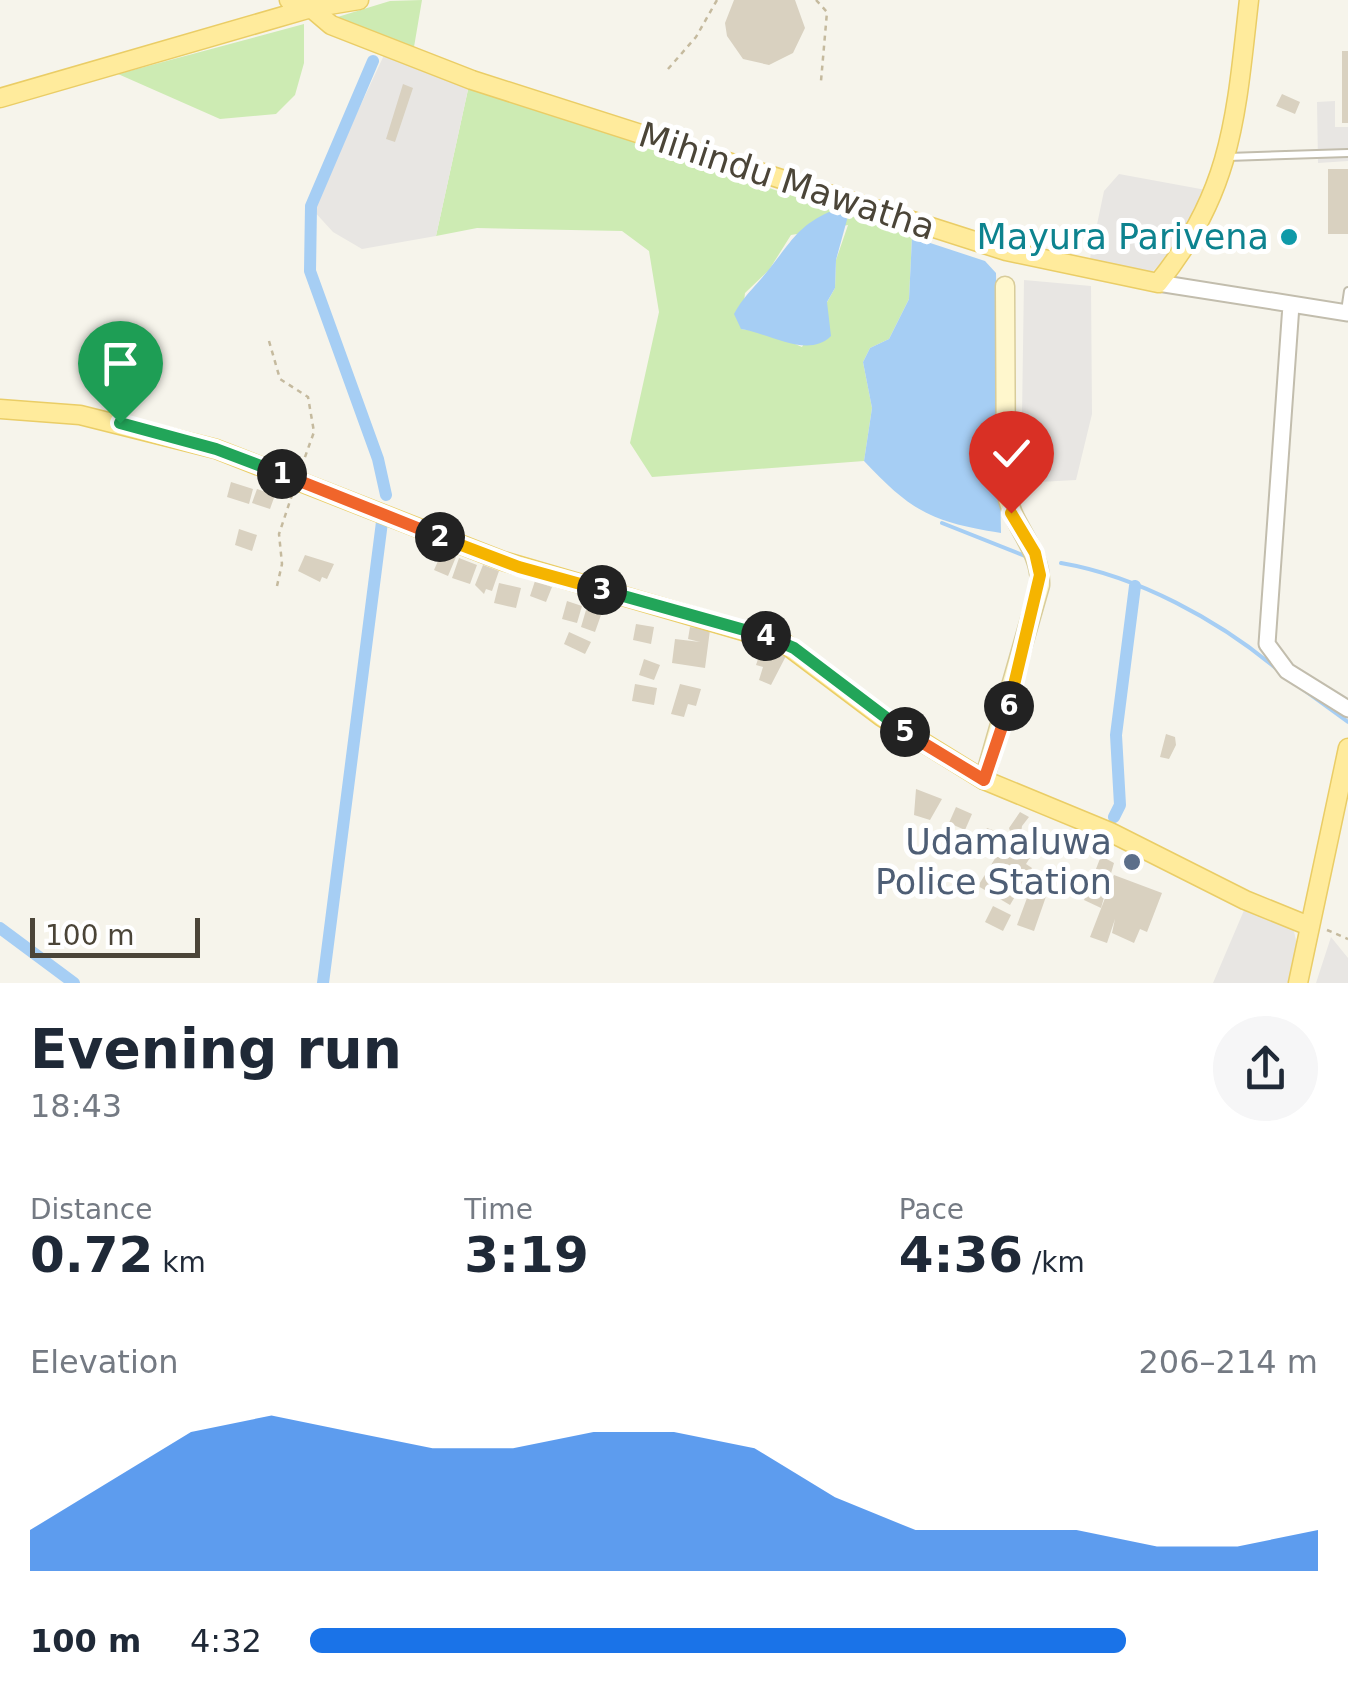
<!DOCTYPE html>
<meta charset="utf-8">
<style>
body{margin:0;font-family:"DejaVu Sans",sans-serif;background:#f6f6f7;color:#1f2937;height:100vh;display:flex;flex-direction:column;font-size:38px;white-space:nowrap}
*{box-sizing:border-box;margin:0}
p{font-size:32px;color:#747a83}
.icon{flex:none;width:55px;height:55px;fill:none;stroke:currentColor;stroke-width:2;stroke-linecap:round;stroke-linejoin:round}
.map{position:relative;height:983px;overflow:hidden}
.side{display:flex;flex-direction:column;background:#fff;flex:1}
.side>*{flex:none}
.scale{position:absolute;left:30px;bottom:25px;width:170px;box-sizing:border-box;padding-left:10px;border:5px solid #4b4538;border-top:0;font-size:28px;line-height:35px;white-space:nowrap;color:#4b4538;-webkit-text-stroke:8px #fff;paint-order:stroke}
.pin{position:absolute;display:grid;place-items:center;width:85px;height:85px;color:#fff;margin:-102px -42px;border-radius:50% 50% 50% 0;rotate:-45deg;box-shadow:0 0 10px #0007}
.pin .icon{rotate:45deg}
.km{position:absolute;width:50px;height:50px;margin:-25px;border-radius:50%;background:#222;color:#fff;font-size:28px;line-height:50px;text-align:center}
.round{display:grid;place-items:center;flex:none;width:105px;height:105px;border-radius:52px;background:#f6f6f7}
.summary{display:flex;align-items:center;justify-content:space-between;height:170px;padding:0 30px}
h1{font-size:55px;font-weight:700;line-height:75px}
.stats{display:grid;grid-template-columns:repeat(3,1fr);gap:15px;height:170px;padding:10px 30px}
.stats div{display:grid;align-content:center}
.stats b{font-size:50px;font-weight:700}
.stats small{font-size:28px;font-weight:400}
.stats p{font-size:28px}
.chart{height:280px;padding:20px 30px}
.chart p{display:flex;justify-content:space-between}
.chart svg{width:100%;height:180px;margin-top:10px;fill:#1a73e8;opacity:.7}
ul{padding:0 30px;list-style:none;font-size:32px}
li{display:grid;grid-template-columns:160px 120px 1fr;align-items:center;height:75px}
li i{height:25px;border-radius:12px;background:#1a73e8}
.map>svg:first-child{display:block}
.green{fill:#cdebb3;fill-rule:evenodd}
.parking{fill:#e8e6e3}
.water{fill:#a6cef4}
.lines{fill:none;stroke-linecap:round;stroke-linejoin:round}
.stream{stroke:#a6cef4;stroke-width:4}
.canal{stroke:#a6cef4;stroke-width:12}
.building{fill:#d9d1c0}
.service-casing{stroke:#c2bdad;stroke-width:10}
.tertiary-casing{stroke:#c2bdad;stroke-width:19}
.secondary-casing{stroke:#d8cc9a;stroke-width:21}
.primary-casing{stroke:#eacd66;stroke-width:21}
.path{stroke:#c5ba9e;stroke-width:2.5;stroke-dasharray:5 5;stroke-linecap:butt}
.service{stroke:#fff;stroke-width:6}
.tertiary{stroke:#fff;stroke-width:15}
.secondary{stroke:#fff7cd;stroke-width:18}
.primary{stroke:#ffeb9c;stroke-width:18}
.split-1-casing{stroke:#fff;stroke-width:20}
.split-2-casing{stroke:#fff;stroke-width:20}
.split-3-casing{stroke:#fff;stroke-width:20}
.split-4-casing{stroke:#fff;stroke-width:20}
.split-5-casing{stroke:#fff;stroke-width:20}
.split-6-casing{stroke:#fff;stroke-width:20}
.split-7-casing{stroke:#fff;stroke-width:20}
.split-1{stroke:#22a559;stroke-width:12}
.split-2{stroke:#f0652b;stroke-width:12}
.split-3{stroke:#f5b400;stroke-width:12}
.split-4{stroke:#22a559;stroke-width:12}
.split-5{stroke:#22a559;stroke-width:12}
.split-6{stroke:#f0652b;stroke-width:12}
.split-7{stroke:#f5b400;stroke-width:12}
.culture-dot{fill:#0f9aa8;stroke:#fff;stroke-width:4}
.service-dot{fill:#5c6f8a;stroke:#fff;stroke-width:4}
.labels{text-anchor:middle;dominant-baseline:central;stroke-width:10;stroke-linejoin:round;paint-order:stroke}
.street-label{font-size:35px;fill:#4b4538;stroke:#fff}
.culture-label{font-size:35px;fill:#0d838f;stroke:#fff;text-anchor:end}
.service-label{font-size:35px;fill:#4e5e75;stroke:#fff;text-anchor:end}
</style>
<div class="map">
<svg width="1348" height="983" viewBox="0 0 1348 983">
<rect width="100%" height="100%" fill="#f6f4eb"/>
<path class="green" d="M422,0L414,47L331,19L390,1Z
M304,24V63L295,95L276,114L220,119L118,74Z
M469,85L912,237L909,299L889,339L870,348L863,362L872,408L864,461L652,477L630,443L659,312L649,251L622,231L477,228L436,236ZM848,225L836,260L835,288L802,347L770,333L741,329L745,293L769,270L791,235Z"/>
<path class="parking" d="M385,53L469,85L436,236L362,249L333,232L312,209Z
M1335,101V127H1348V161L1318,163L1317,102Z
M1119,174L1206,190L1171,254L1152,272L1089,263L1104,191Z
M1024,280L1091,286L1092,414L1076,480L1021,483Z
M1245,908L1293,927L1297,945L1288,983H1213Z
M1331,937L1348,958V983H1316Z"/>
<path class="water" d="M829,212L848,216L836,260L835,288L827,302L831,336C808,359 769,333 741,329L734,314C744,295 757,285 770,268C790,243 798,226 829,212Z
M912,237L985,261L996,273L1001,533C932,522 912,512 864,461L872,408L863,362L870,348L889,339L909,299Z"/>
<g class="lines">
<path class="stream" d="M942,523L1025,556
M1061,563C1137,576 1219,620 1278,670
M1297,685L1348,722"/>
<path class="canal" d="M373,61L311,206L310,271L378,459L386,495
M1114,817L1120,805L1116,735L1135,586
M0,928L74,983
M323,983L382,522"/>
</g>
<path class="building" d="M734,0H795L805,28L793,53L769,65L743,59L727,36L725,23Z
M1342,51H1348V123H1342Z
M403,84L413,88L395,142L386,139Z
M1282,94L1300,102L1295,114L1276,106Z
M1328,169H1348V234H1328Z
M231,482L253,489L249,504L227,497Z
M257,489L275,495L270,509L252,503Z
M239,529L257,535L252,551L235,545Z
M442,552L456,557L448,576L434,570Z
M305,555L334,564L327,579L322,577L320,582L298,571Z
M459,558L477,565L470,584L452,578Z
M483,565L499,571L492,591L486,589L484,594L475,585Z
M535,581L552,587L546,602L530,596Z
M499,583L521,588L516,608L494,603Z
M567,601L582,606L577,623L562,619Z
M586,610L601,615L595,632L581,627Z
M636,624L654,627L651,644L633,640Z
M690,627L710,630L705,668L672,663L675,639L700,642L688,639Z
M569,632L591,642L585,654L564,644Z
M762,647L786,656L771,685L759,680L763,667L756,665Z
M644,659L660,665L654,680L639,675Z
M635,684L657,688L654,705L632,701Z
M680,684L701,689L696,706L688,704L684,717L671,714Z
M1166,734L1175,737L1176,745L1169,759L1160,757Z
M916,789L942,799L930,820L914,815Z
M956,807L972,814L965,830L949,823Z
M1020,812L1029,817L1022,826L1020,840H1013L1009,828Z
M987,828L1004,834L990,850L980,844Z
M1007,839L1021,847L1025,840L1037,847L1026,864L1032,868L1010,905L978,886Z
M1101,856L1114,863L1101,908L1084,900Z
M1114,875L1162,893L1147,932L1140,929L1134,943L1112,933L1115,919L1107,943L1090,937Z
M1034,879L1050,885L1034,931L1017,925Z
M993,906L1011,915L1003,931L985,922Z"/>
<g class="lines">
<defs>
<path id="service" d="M1228,157L1348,153
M1345,311L1348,291"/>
<path id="tertiary" d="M1158,283L1348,313
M1291,305L1267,644L1287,671L1348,709"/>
<path id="secondary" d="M984,780L1040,585C1041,548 1011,526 1006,490L1005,286"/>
<path id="primary" d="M289,0L311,8L331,25L472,80L1006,251L1158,283C1233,191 1236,114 1249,0
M0,98L311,8L359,0
M0,409L80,415L216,449L503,561L784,643L882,717L984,780L1110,832L1245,900L1309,926
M1298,983L1348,748"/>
</defs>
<use href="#service" class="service-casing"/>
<use href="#tertiary" class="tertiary-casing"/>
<use href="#secondary" class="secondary-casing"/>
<use href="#primary" class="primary-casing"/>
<path class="path" d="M816,0L827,12L821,81
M668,69L696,37L717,0
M269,341L280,379L308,397L314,432L301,468
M277,586L282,564L279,534L292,495
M1327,930L1348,939"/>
<use href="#service" class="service"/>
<use href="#tertiary" class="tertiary"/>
<use href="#secondary" class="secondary"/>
<use href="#primary" class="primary"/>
</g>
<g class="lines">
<defs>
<path id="split-1" d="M120,423L216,449L282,474"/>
<path id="split-2" d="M282,474L440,537"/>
<path id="split-3" d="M440,537L519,567L602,590"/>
<path id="split-4" d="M602,590L766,636"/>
<path id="split-5" d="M766,636L794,648L905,732"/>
<path id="split-6" d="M905,732L984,780L1009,706"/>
<path id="split-7" d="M1009,706L1040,575L1035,553L1011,513"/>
</defs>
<use href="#split-1" class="split-1-casing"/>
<use href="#split-2" class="split-2-casing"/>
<use href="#split-3" class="split-3-casing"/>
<use href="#split-4" class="split-4-casing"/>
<use href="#split-5" class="split-5-casing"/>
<use href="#split-6" class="split-6-casing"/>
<use href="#split-7" class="split-7-casing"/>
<use href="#split-1" class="split-1"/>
<use href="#split-2" class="split-2"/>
<use href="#split-3" class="split-3"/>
<use href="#split-4" class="split-4"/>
<use href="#split-5" class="split-5"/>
<use href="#split-6" class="split-6"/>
<use href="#split-7" class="split-7"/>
</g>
<circle class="culture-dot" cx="1289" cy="237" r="10"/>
<circle class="service-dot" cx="1132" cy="862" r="10"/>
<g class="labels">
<g class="street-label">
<text transform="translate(787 181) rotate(18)">Mihindu Mawatha</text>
</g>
<g class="culture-label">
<text x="1269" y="237">Mayura Parivena</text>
</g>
<g class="service-label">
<text x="1112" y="842">Udamaluwa<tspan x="1112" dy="40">Police Station</tspan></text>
</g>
</g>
</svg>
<div class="scale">100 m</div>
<div class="pin" style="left:120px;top:423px;background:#1e9e55"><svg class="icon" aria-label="arrive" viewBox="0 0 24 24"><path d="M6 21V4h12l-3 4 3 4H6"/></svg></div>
<div class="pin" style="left:1011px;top:513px;background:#d93025"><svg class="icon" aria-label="check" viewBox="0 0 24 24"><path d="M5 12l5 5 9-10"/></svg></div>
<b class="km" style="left:282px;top:474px">1</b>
<b class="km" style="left:440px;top:537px">2</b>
<b class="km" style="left:602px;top:590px">3</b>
<b class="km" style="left:766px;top:636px">4</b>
<b class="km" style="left:905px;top:732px">5</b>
<b class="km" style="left:1009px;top:706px">6</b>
</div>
<section class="side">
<div class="summary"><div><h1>Evening run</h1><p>18:43</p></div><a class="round"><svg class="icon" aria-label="share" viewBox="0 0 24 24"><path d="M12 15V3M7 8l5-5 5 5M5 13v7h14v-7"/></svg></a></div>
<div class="stats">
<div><p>Distance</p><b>0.72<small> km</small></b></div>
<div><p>Time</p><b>3:19</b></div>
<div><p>Pace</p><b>4:36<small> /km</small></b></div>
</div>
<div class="chart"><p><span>Elevation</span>206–214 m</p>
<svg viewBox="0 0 160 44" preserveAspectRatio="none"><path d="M0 44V34L10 22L20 10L30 6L40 10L50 14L60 14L70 10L80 10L90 14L100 26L110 34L120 34L130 34L140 38L150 38L160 34V44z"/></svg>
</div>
<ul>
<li><b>100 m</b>4:32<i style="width:81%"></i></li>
</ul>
</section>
